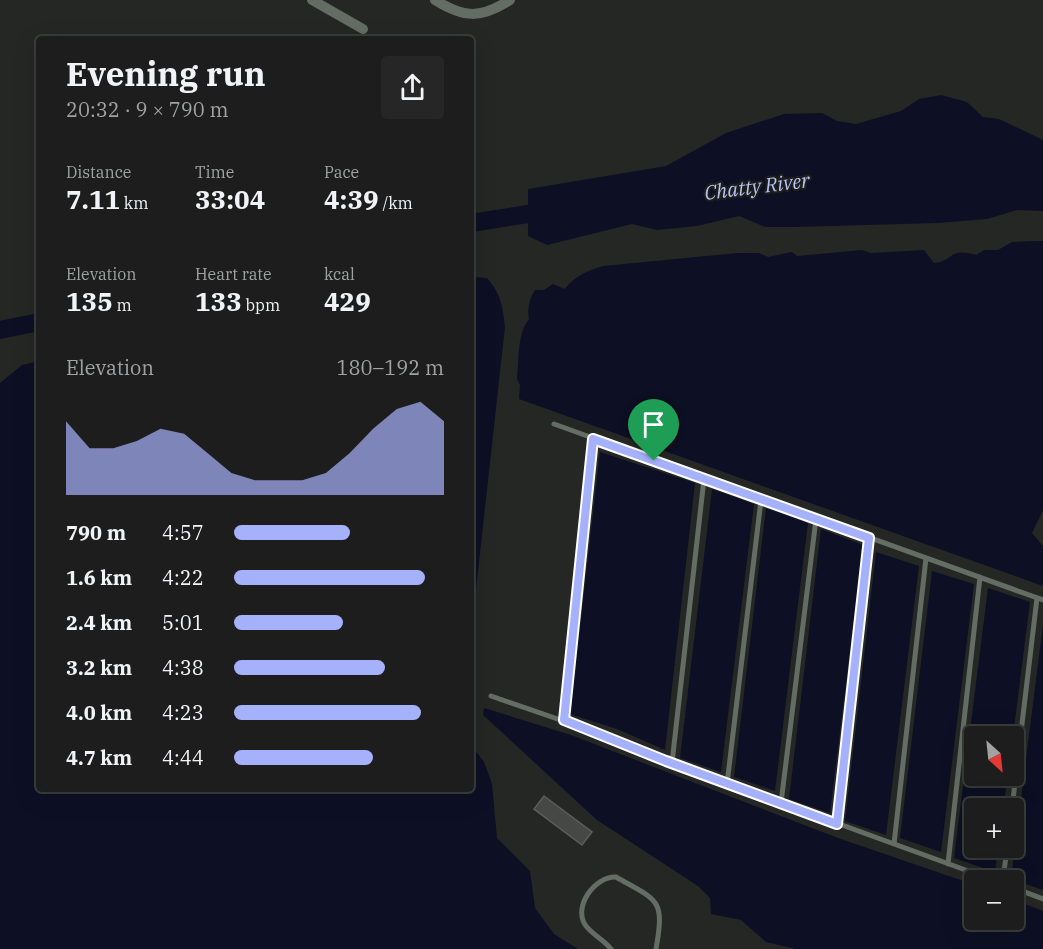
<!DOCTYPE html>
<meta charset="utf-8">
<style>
body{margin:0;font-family:"IBM Plex Serif",serif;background:#252625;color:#f1f3f6;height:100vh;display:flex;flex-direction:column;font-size:22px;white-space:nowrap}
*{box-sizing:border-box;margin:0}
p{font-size:20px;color:#a0a2a3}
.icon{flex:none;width:33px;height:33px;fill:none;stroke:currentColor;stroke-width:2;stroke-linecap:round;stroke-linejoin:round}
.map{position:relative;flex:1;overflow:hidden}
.side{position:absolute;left:36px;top:36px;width:438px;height:756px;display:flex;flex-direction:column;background:#1c1d1c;border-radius:6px;box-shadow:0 6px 24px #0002,0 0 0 2px #3a3b3b}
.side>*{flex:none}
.needle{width:39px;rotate:153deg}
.tools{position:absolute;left:964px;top:726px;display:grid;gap:12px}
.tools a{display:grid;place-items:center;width:60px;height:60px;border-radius:6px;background:#1c1d1c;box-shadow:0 6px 24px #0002,0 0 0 2px #3a3b3b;font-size:30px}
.pin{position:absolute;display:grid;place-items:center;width:51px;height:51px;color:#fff;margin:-62px -26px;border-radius:50% 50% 50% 0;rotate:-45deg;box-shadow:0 0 6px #0007}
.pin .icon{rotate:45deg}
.round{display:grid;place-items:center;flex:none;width:63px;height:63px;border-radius:6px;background:#252625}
.overview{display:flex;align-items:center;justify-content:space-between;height:102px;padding:0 30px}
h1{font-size:33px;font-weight:800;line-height:45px}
.figures{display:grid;grid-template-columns:repeat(3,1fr);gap:9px;height:102px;padding:6px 30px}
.figures div{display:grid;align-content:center}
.figures b{font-size:26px;font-weight:800}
.figures small{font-size:16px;font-weight:400}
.figures p{font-size:16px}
.chart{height:168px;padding:12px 30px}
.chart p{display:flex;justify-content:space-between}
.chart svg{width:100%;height:108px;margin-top:6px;fill:#a6b1fc;opacity:.7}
ul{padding:0 30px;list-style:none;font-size:20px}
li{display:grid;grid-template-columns:96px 72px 1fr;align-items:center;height:45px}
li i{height:15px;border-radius:8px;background:#a6b1fc}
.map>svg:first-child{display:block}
.water{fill:#0d0f24}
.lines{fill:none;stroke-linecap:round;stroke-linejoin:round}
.river{stroke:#0d0f24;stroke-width:18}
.building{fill:#454845;stroke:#5b5e5b;stroke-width:1.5}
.service{stroke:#646d64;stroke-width:5}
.minor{stroke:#646d64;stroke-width:10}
.route-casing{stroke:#fff;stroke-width:12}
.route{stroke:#a6b1fc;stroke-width:8}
.labels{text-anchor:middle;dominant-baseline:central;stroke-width:4.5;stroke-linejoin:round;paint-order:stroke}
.water-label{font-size:20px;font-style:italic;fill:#b9c2f4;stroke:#1b1e1b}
</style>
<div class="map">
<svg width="1043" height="949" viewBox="0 0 1043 949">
<rect width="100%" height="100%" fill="#252725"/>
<path class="water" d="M941,95L967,102L983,117L999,119L1043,140V211L1017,210L987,219L938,223L795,227H765L739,216L697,226L657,230L632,224L547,245L528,236V189L666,166L726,133L784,114L822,113L837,121L856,124L901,111L919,99Z
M1037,241H1043V510L1032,533L1043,546V586L519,399L520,385L517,379C519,361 517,333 529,319C527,309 529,299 535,290H544L553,284L565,289C573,277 589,270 603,266L738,253H759L768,257L792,252L797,256L862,250L871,253L924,250L934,263C955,261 948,247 976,255L984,250H998L1012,242Z
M471,277L487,278C501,294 503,307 505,327L471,634Z
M39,361V789H471V745L484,762L492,784L497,838L530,871L535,908L554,934L578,949H0V383L22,365Z
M600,452L695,483L665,750L617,729L570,714Z
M712,489L754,504L721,772L680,758Z
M766,508L808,523L775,791L734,777Z
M821,529L863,545L830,813L789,799Z
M876,552L919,566L886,835L845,821Z
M932,571L974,584L941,852L900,838Z
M988,588L1030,602L1013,736H975V776H1008L1003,808H975V848H998L995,872L954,858Z
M1043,624V890L1011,879Z
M484,708L571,735L838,838L975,885V920H1014V900L1043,911V949H796L766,942L741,920L711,914L710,898L698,886L597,820L483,715Z"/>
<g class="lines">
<path class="river" d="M471,223L553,210
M0,330L39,322"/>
</g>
<path class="building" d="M544,796L592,832L582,845L534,809Z"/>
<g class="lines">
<path class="service" d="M554,424L1043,600
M491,696L607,736L666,761L993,880
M564,720L593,439
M672,763L704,479
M727,784L761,500
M781,803L816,519
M1012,808L1037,598
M837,823L869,538
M894,844L926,558
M948,864L980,577
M1003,880L1007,848
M1014,888L1043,899
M611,949C604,940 593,935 586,926C572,907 595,876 616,877C658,901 665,898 656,949"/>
<path class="minor" d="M312,0L363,29
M435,0C464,18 480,19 510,0"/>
</g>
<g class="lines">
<defs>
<path id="route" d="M593,439L869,538L837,824L666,761L564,720Z"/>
</defs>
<use href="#route" class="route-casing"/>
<use href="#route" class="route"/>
</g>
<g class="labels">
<g class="water-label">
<text transform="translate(757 186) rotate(-7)">Chatty River</text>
</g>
</g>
</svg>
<div class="tools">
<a><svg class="needle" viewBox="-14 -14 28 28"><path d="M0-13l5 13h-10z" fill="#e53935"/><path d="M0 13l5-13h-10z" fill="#a0a2a3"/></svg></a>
<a>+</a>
<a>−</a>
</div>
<div class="pin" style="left:654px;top:461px;background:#1e9e55"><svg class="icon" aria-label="arrive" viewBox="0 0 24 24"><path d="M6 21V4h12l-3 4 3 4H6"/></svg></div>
<section class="side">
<div class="overview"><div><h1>Evening run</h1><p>20:32 · 9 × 790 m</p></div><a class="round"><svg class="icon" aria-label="share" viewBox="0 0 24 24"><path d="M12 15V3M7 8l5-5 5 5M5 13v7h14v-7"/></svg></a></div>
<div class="figures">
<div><p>Distance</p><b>7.11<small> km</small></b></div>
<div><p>Time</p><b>33:04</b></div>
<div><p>Pace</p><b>4:39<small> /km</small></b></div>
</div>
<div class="figures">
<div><p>Elevation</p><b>135<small> m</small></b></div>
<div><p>Heart rate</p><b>133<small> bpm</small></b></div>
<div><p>kcal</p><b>429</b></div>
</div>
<div class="chart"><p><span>Elevation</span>180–192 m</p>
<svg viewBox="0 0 160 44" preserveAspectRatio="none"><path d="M0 44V14L10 25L20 25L30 22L40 17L50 19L60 27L70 35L80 38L90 38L100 38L110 35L120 27L130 17L140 9L150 6L160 14V44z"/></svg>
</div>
<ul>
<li><b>790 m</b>4:57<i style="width:55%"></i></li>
<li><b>1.6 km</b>4:22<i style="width:91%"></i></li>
<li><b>2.4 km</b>5:01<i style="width:52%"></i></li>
<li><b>3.2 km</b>4:38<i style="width:72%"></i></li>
<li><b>4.0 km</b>4:23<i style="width:89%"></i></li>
<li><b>4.7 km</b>4:44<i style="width:66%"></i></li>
</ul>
</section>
</div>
